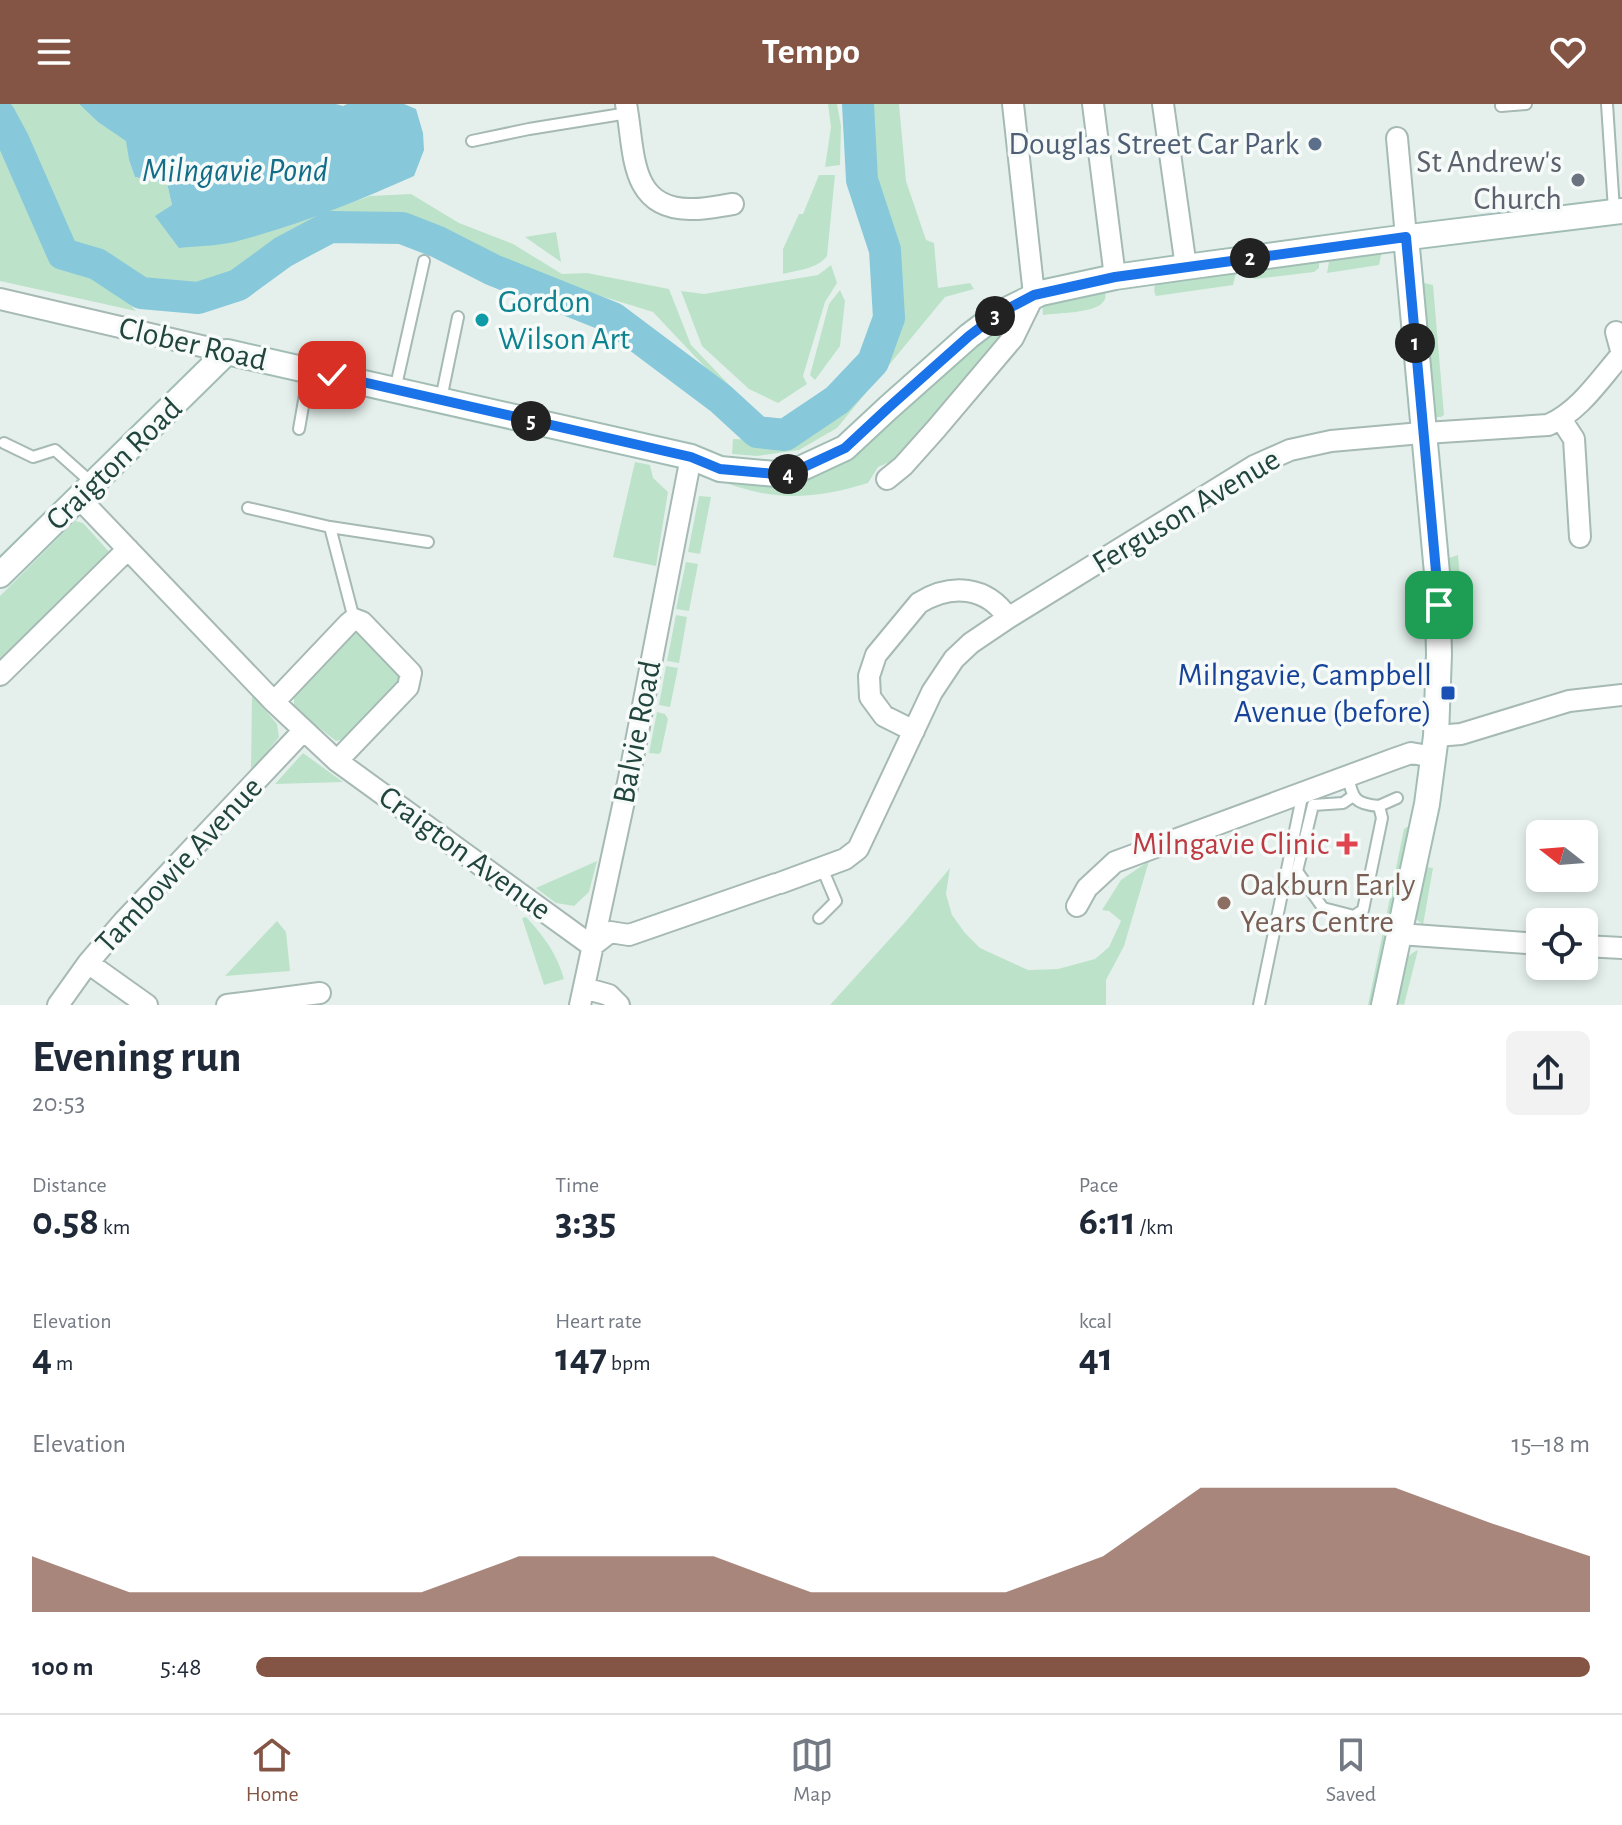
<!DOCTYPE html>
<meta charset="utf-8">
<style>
body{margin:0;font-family:"Alegreya Sans",sans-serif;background:#f2f2f3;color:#1f2937;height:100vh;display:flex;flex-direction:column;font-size:30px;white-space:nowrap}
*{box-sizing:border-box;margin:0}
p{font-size:26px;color:#747a83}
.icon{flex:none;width:44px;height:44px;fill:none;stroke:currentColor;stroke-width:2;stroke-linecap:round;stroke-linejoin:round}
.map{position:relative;height:901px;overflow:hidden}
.details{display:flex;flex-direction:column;background:#fff;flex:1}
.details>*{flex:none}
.needle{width:52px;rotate:287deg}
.fabs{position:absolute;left:1526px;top:716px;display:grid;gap:16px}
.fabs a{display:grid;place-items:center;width:72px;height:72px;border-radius:12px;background:#fff;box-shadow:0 4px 12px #0003;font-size:40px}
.pin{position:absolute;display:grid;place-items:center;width:68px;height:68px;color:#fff;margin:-34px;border-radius:16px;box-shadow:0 4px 12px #0006}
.km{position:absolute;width:40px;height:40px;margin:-20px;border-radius:50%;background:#222;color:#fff;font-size:22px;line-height:40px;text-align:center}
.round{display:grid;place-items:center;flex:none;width:84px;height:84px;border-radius:12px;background:#f2f2f3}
.overview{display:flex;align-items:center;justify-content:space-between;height:136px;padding:0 32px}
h1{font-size:44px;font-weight:700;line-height:60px}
.figures{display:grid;grid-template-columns:repeat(3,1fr);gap:12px;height:136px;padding:8px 32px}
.figures div{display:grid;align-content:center}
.figures b{font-size:40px;font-weight:700}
.figures small{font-size:22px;font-weight:400}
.figures p{font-size:22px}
.chart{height:224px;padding:16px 32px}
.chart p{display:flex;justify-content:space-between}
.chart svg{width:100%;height:144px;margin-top:8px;fill:#845444;opacity:.7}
ul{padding:0 32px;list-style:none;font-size:26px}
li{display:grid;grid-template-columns:128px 96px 1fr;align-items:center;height:60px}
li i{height:20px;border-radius:10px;background:#845444}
header{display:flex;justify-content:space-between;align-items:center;height:104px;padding:0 32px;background:#845444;color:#fff;font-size:36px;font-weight:700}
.tabs{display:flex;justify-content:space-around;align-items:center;height:112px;border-top:2px solid #e0e1e3;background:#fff;font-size:22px;color:#747a83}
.tabs a{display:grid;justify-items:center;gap:4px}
.tabs .on{color:#845444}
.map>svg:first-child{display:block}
.green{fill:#bce3c9}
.water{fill:#87c8da}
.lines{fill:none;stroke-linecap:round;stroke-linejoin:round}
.river{stroke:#87c8da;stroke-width:32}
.lane-casing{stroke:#a6b9b4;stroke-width:14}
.street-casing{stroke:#a6b9b4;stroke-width:24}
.secondary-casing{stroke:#a2bdb5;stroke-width:28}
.lane{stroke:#fff;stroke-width:10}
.street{stroke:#fff;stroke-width:20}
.secondary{stroke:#fff;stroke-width:24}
.route-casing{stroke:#fff;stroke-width:16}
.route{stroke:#1a73e8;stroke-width:10}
.service-dot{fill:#5c6f8a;stroke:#f6fbf9;stroke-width:3}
.worship-dot{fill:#6b7280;stroke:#f6fbf9;stroke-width:3}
.culture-dot{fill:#0f9aa8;stroke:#f6fbf9;stroke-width:3}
.transit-dot{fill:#1a4fb4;stroke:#f6fbf9;stroke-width:3}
.health-dot{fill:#e0444e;stroke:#f6fbf9;stroke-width:3}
.education-dot{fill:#8d6e63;stroke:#f6fbf9;stroke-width:3}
.labels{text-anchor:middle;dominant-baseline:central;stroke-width:7;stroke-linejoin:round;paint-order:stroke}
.service-label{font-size:32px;fill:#4e5e75;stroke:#f6fbf9;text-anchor:end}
.worship-label{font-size:32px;fill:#5b616d;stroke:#f6fbf9;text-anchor:end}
.culture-label{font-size:32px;fill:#0d838f;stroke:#f6fbf9;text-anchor:start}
.street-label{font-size:32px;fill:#21443d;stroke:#f6fbf9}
.transit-label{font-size:32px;fill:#164399;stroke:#f6fbf9;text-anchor:end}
.health-label{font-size:32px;fill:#be3a42;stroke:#f6fbf9;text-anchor:end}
.education-label{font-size:32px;fill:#785e54;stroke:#f6fbf9;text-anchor:start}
.water-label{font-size:34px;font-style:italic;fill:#136d89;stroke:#f6fbf9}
</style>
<header><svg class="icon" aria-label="menu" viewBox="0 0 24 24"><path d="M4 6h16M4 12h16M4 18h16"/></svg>Tempo<svg class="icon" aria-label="heart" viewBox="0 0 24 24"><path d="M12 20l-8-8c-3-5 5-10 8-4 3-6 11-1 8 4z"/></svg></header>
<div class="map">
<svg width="1622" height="901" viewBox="0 0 1622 901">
<rect width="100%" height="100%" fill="#e5f0ec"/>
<path class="green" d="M3,0H79L98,18L127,37L129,56L135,73L167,79L172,101L294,119L370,92L411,90L459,119L513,140L562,170L587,169L669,185L691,241L736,288L738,298L653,208L520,167L425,125L375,115L330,121L280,143L234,175L193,183L140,174L75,139Z
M828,0H837L841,22L840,61L825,63L831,23Z
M868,0H899L906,77L926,136L934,139L938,184L970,179L974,185L945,193L837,324L799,346L757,352L732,350L733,335L787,337L840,302L889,246L901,196L890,143L874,81Z
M0,38L60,150L103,171L136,207L0,177Z
M819,71H835L827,152C817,165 798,166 783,170V145L799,110H803Z
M556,128L561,158L525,133Z
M1382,147L1379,161L1327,169L1330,152Z
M1319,156V164L1314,168L1255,175L1252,169V163Z
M831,161L837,179L825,198L803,272L807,280L778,299L749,285L702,242L681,187L704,190L818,171Z
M1233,167L1236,169L1233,181L1156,192C1153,186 1154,181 1158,177Z
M1420,178L1433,181L1444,311L1441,313H1433Z
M1105,185C1105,191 1107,193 1103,198C1096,209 1056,209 1043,211C1042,204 1043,198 1050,194C1058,189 1093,187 1105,185Z
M840,186L845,197L840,242L815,276L810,271L829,200Z
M1024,207L967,271L919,334L899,354L878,363L868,379C819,394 779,398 729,380L728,376H801L998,218Z
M635,358L650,361L653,374L668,388L656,462L613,453Z
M699,392L711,393L700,450L688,448Z
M75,417L83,419L113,452L0,561V492Z
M1458,451L1464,521H1449L1446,455Z
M686,458L698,460L689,507L676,505Z
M676,511L687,513L679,559L667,557Z
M354,526L364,527L404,572L403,579L348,634L336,637L294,604V594L296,583Z
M666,562L678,564L670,603L659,601Z
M252,591L277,620L279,633L251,668Z
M657,608L665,610L668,615L661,648L659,650L649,649Z
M303,649L343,678L275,680Z
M1407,723L1415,724L1376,901H1368L1404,725Z
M597,757L589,788L574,802L556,799L536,784Z
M1149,757L1124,842L1106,876V901H830L906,817L950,764L946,790L952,811L965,829L980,844L1028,866L1058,865L1095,855L1109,843L1121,817L1109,807L1102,806L1121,776Z
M1424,763L1433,764L1423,821L1416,815L1413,807Z
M526,813C544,832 557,850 564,875L544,881L522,814Z
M277,817L286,828L290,867L225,872Z
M1418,846L1404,901L1394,899C1399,880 1398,854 1418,846Z"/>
<path class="water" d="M79,0H336L343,2L347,0H404L416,5L423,29L424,46L414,72C356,98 296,122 234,138C217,142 197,142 179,144L155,112L172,101L167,79L135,73L129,56L126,37L98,18Z"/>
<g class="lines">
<path class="river" d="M0,12L13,36L63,150L97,160L141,189L198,194L238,181L283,148L330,123L402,124L438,138L493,166L613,214L721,295L757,328L785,331L837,296L873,258L889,214L885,146L862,76L858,0"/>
<defs>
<path id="lane" d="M1607,0L1614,106
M1501,2L1526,0
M472,37L529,25L628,9
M395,286L424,157
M441,295L458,213
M299,325L309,268
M4,339L33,353L55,346L92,379
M248,404L330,423
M354,515L330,423L428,438
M1348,673C1353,695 1355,700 1379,702L1382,714L1363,806L1354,812L1323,804L1297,767L1313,701L1343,699L1353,692
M1379,702L1397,694
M819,814L836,797L822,764
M1259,901L1303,688"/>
<path id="street" d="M626,0C635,46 628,104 689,105C704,106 719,102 733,100
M1093,0L1115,173
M1163,0L1186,163
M1397,34L1406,133
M0,195L227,248
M1616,228L1622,250
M1561,315L1574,335L1580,433
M887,375L903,362L936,325L1013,234L1034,191L1013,0
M79,394L274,598L337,657L592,842L610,828L629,831L776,780
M0,571L128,445
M274,598L349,519L354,515L362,518L411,569L408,583L337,657
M914,627L884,612L870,593L869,572L876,551L919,499C951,479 987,482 1008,514
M1436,632L1461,630L1569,597L1622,591
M780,779L845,755L858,745L932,588L954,555L971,539L1008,514L1254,362L1290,346L1331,337L1410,330L1548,321C1580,307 1600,275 1622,250
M1077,802L1087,784L1115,758L1394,655L1411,649L1434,653
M1399,830L1540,840
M1584,842L1622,844
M88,859L147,901
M584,884L609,891L619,901
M58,901L88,859L123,818L304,626
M227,901L320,889
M580,901L629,674L691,353"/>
<path id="secondary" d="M0,471L227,248L691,353L720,365L787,371L845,344L888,304L969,232L998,210L1041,189L1115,173L1186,163L1385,136L1622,107
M1384,901L1427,700L1436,632L1439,550L1437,469L1406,133"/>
</defs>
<use href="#lane" class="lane-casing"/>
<use href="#street" class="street-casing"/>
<use href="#secondary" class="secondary-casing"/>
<use href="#lane" class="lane"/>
<use href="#street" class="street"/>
<use href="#secondary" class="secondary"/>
</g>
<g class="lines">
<defs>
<path id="route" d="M332,271L691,353L720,365L787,371L845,344L888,304L969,232L998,210L1034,191L1115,173L1406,133L1439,501"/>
</defs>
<use href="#route" class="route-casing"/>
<use href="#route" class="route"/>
</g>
<circle class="service-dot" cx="1315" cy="40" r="8"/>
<circle class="worship-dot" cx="1578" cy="76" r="8"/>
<circle class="culture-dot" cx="482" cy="216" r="8"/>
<rect class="transit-dot" x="1440" y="581" width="16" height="16" rx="4"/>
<path class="health-dot" d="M1343 728h8v8h8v8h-8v8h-8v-8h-8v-8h8z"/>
<circle class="education-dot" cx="1224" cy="799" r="8"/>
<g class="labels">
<g class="service-label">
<text x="1299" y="40">Douglas Street Car Park</text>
</g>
<g class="worship-label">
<text x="1562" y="58">St Andrew's<tspan x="1562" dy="37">Church</tspan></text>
</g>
<g class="culture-label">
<text x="498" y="198">Gordon<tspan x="498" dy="37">Wilson Art</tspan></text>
</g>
<g class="street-label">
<text transform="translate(193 240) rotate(13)">Clober Road</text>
<text transform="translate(114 360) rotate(-44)">Craigton Road</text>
<text transform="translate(1186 407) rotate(-31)">Ferguson Avenue</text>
<text transform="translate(637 628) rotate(-79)">Balvie Road</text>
<text transform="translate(465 749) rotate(36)">Craigton Avenue</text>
<text transform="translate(179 761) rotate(-47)">Tambowie Avenue</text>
</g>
<g class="transit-label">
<text x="1432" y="571">Milngavie, Campbell<tspan x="1432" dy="37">Avenue (before)</tspan></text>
</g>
<g class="health-label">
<text x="1329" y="740">Milngavie Clinic</text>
</g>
<g class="education-label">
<text x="1240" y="781">Oakburn Early<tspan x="1240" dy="37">Years Centre</tspan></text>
</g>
<g class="water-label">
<text x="235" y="67">Milngavie Pond</text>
</g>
</g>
</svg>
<div class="fabs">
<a><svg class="needle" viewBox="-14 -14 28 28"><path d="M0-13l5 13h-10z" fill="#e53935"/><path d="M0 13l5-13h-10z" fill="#747a83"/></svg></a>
<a><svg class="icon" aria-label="locate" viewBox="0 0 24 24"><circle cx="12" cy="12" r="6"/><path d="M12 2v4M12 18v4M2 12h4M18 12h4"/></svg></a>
</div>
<div class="pin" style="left:1439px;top:501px;background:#1e9e55"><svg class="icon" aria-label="arrive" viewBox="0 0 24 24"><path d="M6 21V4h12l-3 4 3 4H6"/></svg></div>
<div class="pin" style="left:332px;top:271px;background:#d93025"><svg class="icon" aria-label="check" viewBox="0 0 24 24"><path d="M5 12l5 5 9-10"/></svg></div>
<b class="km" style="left:1415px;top:239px">1</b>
<b class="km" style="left:1250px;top:154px">2</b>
<b class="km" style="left:995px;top:212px">3</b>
<b class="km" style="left:788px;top:370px">4</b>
<b class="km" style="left:531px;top:317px">5</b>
</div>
<section class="details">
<div class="overview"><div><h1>Evening run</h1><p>20:53</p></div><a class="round"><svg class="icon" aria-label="share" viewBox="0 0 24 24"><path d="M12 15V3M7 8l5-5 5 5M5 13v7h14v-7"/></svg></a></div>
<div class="figures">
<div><p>Distance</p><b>0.58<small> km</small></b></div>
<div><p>Time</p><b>3:35</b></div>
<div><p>Pace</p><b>6:11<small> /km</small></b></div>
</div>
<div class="figures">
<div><p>Elevation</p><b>4<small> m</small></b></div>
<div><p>Heart rate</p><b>147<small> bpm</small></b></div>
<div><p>kcal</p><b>41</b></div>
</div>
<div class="chart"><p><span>Elevation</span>15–18 m</p>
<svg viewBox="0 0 160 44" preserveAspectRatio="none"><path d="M0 44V27L10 38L20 38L30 38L40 38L50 27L60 27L70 27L80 38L90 38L100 38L110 27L120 6L130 6L140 6L150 17L160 27V44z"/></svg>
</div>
<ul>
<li><b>100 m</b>5:48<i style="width:100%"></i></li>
</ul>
</section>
<nav class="tabs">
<a class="on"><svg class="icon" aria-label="home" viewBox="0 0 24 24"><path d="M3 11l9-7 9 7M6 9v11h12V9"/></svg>Home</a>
<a><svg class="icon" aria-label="map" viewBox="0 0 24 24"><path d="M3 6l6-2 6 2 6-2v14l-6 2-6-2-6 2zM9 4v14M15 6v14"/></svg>Map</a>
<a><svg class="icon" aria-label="saved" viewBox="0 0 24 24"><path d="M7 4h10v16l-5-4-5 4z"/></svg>Saved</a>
</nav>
